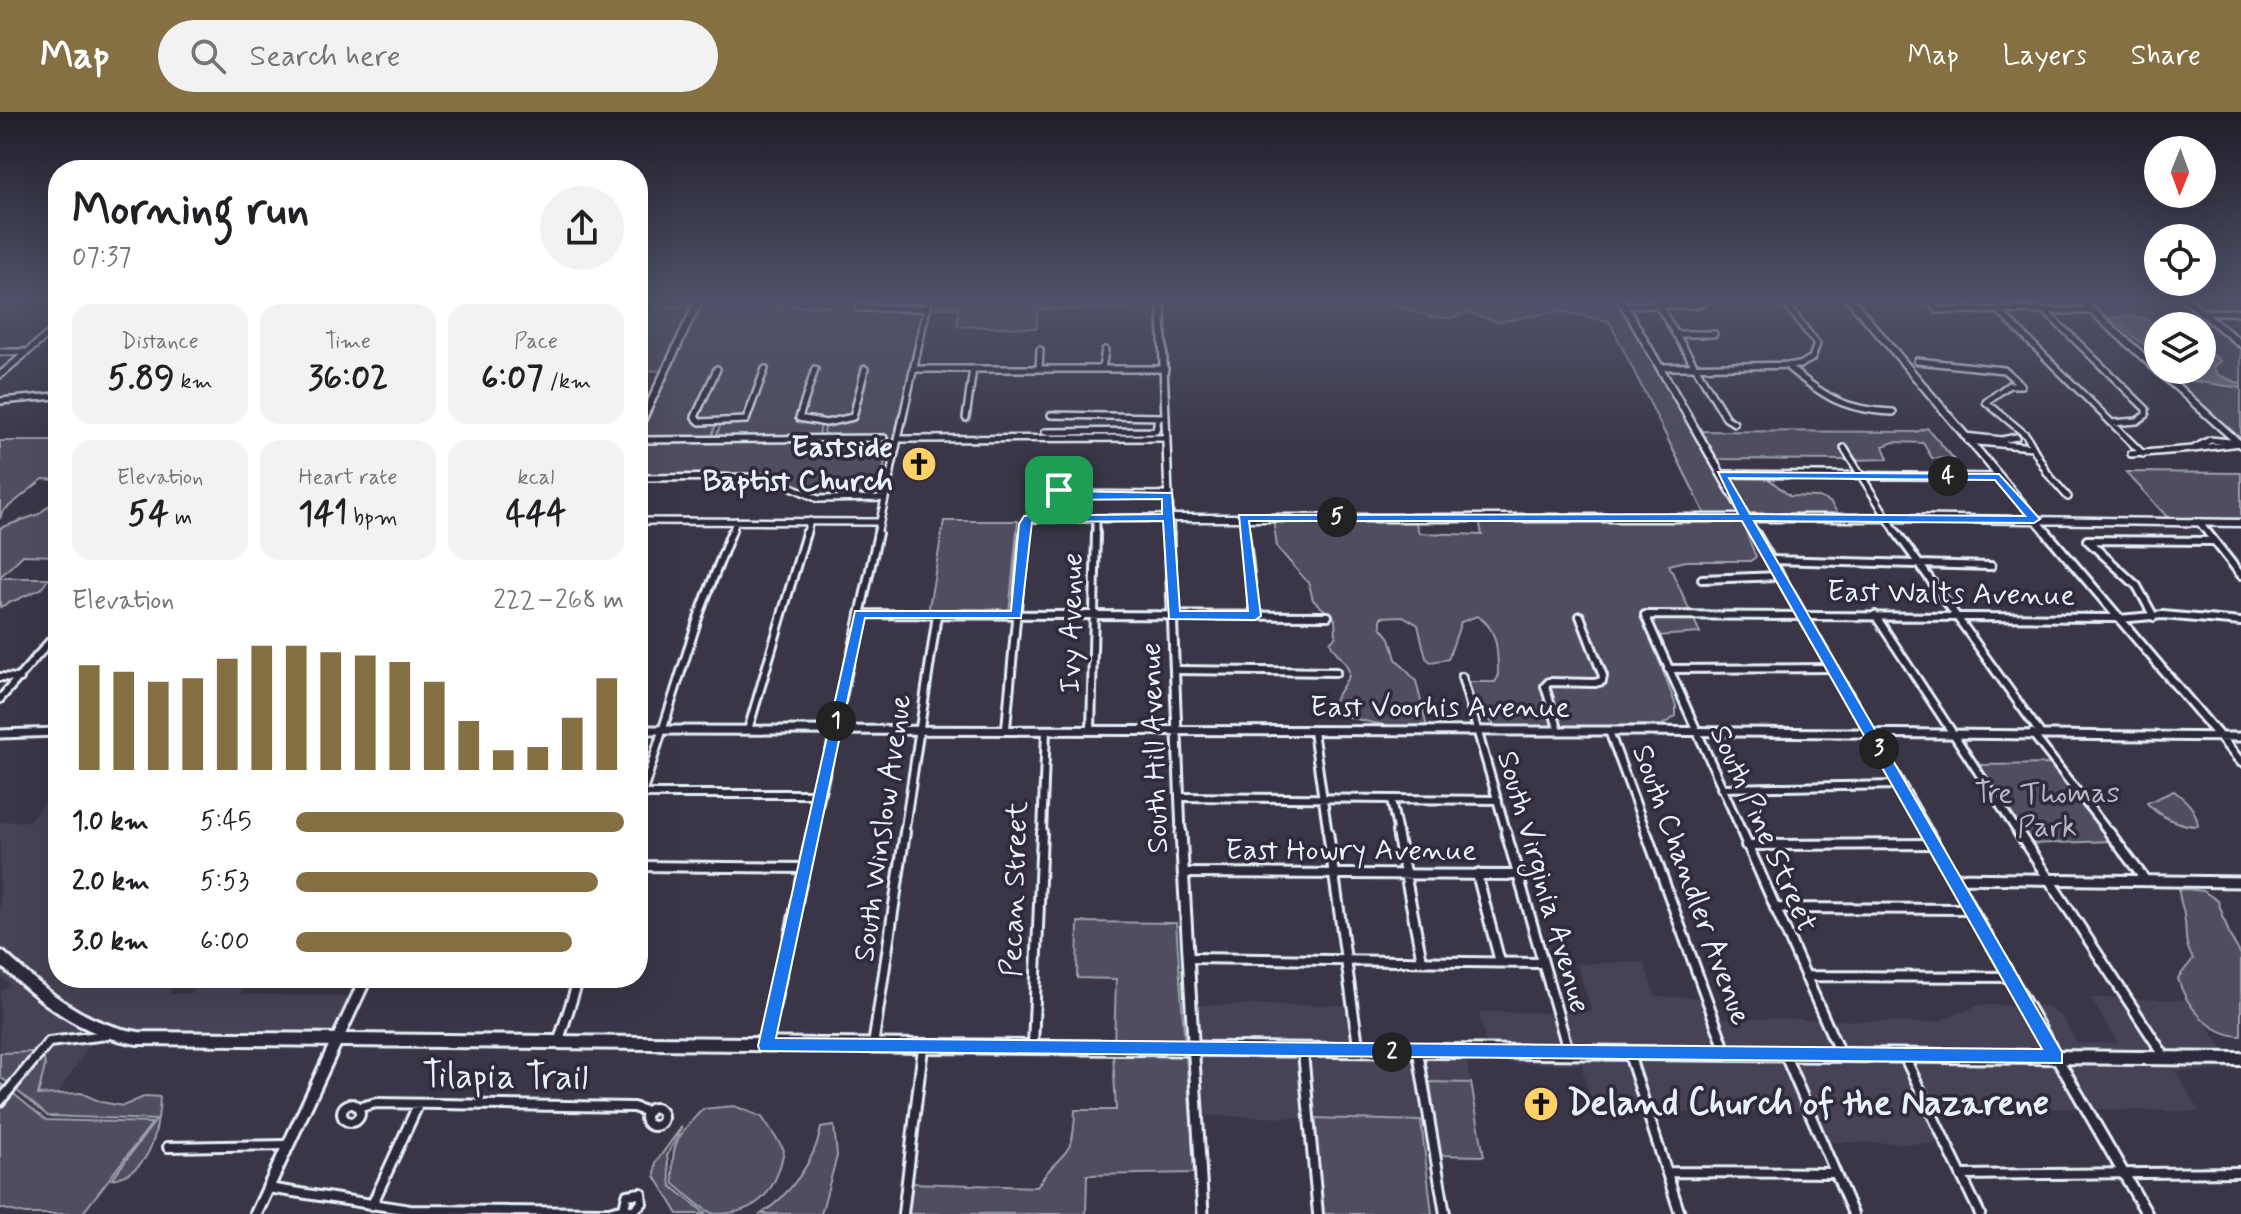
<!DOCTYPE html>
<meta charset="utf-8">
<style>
body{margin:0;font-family:Mynerve,sans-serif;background:#f2f2f2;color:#202124;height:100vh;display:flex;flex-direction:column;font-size:30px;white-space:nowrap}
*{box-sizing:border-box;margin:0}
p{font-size:26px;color:#757577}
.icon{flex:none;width:44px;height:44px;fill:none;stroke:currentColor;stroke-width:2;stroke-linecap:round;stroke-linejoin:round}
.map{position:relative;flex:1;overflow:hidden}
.details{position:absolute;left:48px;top:48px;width:600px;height:828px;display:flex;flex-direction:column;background:#fff;border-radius:32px;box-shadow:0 8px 32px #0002}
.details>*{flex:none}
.needle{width:52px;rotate:181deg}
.fabs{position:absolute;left:2144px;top:24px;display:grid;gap:16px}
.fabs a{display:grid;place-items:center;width:72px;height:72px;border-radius:50%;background:#fff;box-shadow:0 8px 32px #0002;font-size:40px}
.pin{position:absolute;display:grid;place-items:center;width:68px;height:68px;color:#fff;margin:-34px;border-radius:16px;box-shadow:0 4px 12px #0006}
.km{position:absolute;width:40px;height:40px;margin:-20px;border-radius:50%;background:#222;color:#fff;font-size:22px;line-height:40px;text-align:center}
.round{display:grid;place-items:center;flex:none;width:84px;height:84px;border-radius:42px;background:#f2f2f2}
.summary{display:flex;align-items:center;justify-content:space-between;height:136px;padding:0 24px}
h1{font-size:44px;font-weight:800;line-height:60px}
.stats{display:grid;grid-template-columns:repeat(3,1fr);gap:12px;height:136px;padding:8px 24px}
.stats div{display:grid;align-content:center;border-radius:20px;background:#f2f2f2;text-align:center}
.stats b{font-size:34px;font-weight:800}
.stats small{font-size:22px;font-weight:400}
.stats p{font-size:22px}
.chart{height:224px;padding:16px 24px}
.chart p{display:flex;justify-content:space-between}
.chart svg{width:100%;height:144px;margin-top:8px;stroke:#847042;stroke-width:6}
ul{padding:0 24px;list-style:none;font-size:26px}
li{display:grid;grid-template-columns:128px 96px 1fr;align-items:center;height:60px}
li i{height:20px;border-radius:10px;background:#847042}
header{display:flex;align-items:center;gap:48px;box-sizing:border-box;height:112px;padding:0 40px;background:#847042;color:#fff}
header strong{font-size:38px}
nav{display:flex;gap:44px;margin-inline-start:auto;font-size:28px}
.search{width:560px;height:72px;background:#f2f2f2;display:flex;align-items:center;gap:20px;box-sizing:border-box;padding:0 28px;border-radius:44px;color:#757577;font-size:30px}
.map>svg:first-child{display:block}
.built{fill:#464354}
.green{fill:#504e5f;stroke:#9ca0ac;stroke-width:2}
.water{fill:#737482;stroke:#a2a6b1;stroke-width:2}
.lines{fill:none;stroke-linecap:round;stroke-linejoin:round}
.minor-far2-casing{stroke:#e8f1f8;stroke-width:10}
.minor-far1-casing{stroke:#e8f1f8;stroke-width:12}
.minor-casing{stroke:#e8f1f8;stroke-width:14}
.tertiary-far2-casing{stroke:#e8f1f8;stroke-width:11}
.tertiary-far1-casing{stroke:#e8f1f8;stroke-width:13}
.tertiary-casing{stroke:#e8f1f8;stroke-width:15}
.secondary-far1-casing{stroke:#e8f1f8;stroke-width:11}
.secondary-casing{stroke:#e8f1f8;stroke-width:16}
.primary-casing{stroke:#e8f1f8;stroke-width:18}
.minor-far2{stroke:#2f2a3d;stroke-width:5}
.minor-far1{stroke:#2f2a3d;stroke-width:6}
.minor{stroke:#2f2a3d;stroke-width:8}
.tertiary-far2{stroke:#2f2a3d;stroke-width:6}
.tertiary-far1{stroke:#2f2a3d;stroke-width:7}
.tertiary{stroke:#2f2a3d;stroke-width:9}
.secondary-far1{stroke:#2f2a3d;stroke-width:6}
.secondary{stroke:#2f2a3d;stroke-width:10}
.primary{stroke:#2f2a3d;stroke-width:12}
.route{fill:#1a73e8;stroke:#fff;stroke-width:2;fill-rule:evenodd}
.labels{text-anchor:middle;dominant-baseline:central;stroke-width:7;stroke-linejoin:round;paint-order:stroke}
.poi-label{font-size:30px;font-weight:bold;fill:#e8f1f8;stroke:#2f2a3d;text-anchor:end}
.street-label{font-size:30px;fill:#e8f1f8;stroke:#2f2a3d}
.park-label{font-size:30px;fill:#b3b8c2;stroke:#2f2a3d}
.near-street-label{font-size:36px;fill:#e8f1f8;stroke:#2f2a3d}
.near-poi-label{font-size:36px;font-weight:bold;fill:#e8f1f8;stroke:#2f2a3d;text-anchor:start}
</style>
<header>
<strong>Map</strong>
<div class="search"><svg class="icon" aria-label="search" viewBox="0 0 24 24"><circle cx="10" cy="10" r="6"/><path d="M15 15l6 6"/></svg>Search here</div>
<nav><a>Map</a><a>Layers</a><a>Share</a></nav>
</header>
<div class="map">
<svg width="2241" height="1102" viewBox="0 0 2241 1102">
<rect width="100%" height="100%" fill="#3a3648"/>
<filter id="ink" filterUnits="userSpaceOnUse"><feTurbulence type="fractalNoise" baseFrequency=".0125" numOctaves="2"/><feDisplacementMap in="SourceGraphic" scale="16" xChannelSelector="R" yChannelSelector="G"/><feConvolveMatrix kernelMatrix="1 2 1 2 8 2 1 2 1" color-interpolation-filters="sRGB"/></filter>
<g filter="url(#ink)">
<path class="built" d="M58,673V866H177L169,882L192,881L201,866H247L240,882L354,885L335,925L112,919L58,890L0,839V710L29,709Z
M1644,850L1655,884L1703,886L1722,939L1571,938L1560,901L1592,899L1577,852Z
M0,851L64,908L91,922L48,926L37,940L0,941V880L9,872L0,864Z
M2091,886H2123L2160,942L2057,941L2030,894H2046L2062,905L2077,931H2118Z
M2131,887L2190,888L2227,943L2167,942Z
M1194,893H1349L1355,936L1197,935Z
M1980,893L2023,894L2050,941L1843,940L1828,908L1933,911Z
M1479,900L1553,901L1564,938L1487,936Z
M1717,905L1821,908L1835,940L1730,939Z
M92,929L58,982L38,983L45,954L43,942L50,933Z
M1197,943L1299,944L1305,1006L1201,1004Z
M1307,944H1415L1421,1009L1313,1006Z
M1422,944L1626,946L1644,1001L1594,1000L1581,952L1467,951L1471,971L1430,970L1435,1010H1429Z
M1633,946L1783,947L1805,999L1651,1001Z
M1790,947L1902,948L1942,1032L1826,1030Z
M1910,948L2054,949L2082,997L1974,995L1934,999Z
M2062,949L2232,950L2238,958L2175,959L2200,1000L2090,997Z"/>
<path class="green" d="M833,186H927L891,347H886L876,385C854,385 826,390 805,381C792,376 786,366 771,364H638V329L886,327V324H823L826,312L846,311L855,305L867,255L851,305L824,309L802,306L817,256H813L797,308L821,312L819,324H716L721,312L748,308L767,255L764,256L745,307L693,306L699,311L716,312L712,324L638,326L698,194H830Z
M931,186H1082L1123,194L1124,198L1038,197L1036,216L957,214L959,196H929Z
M1369,186H1618L1743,404H1706L1609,209L1558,199L1499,210L1466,200L1451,206L1432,205Z
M2080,186H2181L2241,234V329L2160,258H2202V214H2158V256Z
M694,194L664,259L638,258V195Z
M1927,316L1954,347L1932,346L1923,331L1894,330L1883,334L1888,347L1852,348L1846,335L1842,334L1848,348L1715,347L1699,319L1916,320Z
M0,329H58V368L43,367L2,400L0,407Z
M2126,360L2241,361V409L2170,408Z
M1725,364H1765L1790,384L1819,385L1830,390L1837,400L1830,404H1747Z
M58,386V444L23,443L0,465V416L39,402Z
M1273,407L1415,408L1419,421L1482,423L1479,407L1745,408L1743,412L1756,445L1750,449H1686L1669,453L1690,499H1648L1642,503L1676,594V604L1662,613L1498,617C1485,603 1469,590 1469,570H1495L1498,565C1498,543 1499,516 1477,504L1461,510L1448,547L1431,550L1426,546L1418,513L1403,504L1381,505V515L1390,526L1396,547L1416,569L1427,615C1394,618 1359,609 1328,598L1349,564C1350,550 1335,543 1330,530L1336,524L1335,507L1313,488L1309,472L1277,435Z
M944,409H1018L1009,501H928Z
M0,466H49L41,477L0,495Z
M1692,503L1700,521L1656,524L1648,504Z
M2053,652L2111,729L2030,732L1978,653Z
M2174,679C2186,688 2197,698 2198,714C2180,714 2159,705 2147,691Z
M2185,777L2203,779L2218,789L2230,824L2241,843V924C2211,923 2185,894 2178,866L2193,847C2182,826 2188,823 2184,803C2183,794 2179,788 2179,778Z
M1078,810L1176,811L1185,935L1114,934L1116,867L1077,866Z
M37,940L11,973L0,965V941Z
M43,942L45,954L38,983L81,981L101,990L123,994L146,984L160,985C158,1019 152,1060 112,1067L156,1008L48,1004L15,977Z
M1113,942L1186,943L1195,1061L1087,1063L1086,1102H907L910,1071L1037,1075C1060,1035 1074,1053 1075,998H1116Z
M1430,970L1471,971L1484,1044L1432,1043L1429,1010L1435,1009Z
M0,971L46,1008L152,1011L82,1102H25L0,1096Z
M734,994L762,1005L784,1038C777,1075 762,1102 715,1102C702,1099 685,1080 674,1072C669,1033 677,1024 703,997Z
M1313,1006L1421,1009L1432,1102H1322Z
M682,1014L667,1044L671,1074L706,1102H678L655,1064L656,1050Z
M834,1014L837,1044L821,1102H761C789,1084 815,1049 821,1016Z"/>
<path class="water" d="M2130,204L2144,206L2158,215V244L2110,206Z
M2202,243L2215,244L2220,249L2213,255L2218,263L2241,272V276L2187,268L2173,258H2202Z"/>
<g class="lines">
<defs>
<path id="minor-far2" d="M1654,186L1726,306L1734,311
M1929,186L1937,198L2092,199
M0,189L5,186
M1624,193H1697L1712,186
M858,196H927
M1998,198L2143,342
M2045,199L2146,297V303L2137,309L2112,311
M2202,200H2241
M1675,222H1714
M0,240H27
M1917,249L2004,258L2021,273
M1660,255L1800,253L1812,246L1817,232L1781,186
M1789,256C1826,286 1845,298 1893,300
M717,257L695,305L700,310L746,308L765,257
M815,257L799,306L826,311L853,305L865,257
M913,257H1165
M1039,257L1040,238
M1102,257L1105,238
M0,263L58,214
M2021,273H2009L1986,290L2026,323L2048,362L2068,385
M0,289L56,284
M1051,303L1162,305
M966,306L973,257
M1045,320L1156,319L1158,305
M1964,324L2002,328L2016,325
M898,327L1167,326
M638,328L884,326
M1968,329L2032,335
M2239,331L2193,337L2210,328L2240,331
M1844,336L1898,423
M2131,342L2193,337
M1721,362L1999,365
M638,366L770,365L818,387L885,386
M1049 380a5 5 0 1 1 10 0a5 5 0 1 1-10 0Z
M1060,382L1168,383
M1243,406L1245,423
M638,409L880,410
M2199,410L2209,423
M731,423L736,409
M806,423L810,409
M877,423L929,186
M1024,423L1028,407L1168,406
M1096,423V406"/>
<path id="minor-far1" d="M1245,421L1255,504
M1897,421L2040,621
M2208,421L2241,463
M1770,448L1991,454
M1702,467L1780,464
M860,502L1328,504
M1875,503L2019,722
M2154,505L2137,474L2087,428L2214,429
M2119,507L2163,503L2241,510
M1668,557L1832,556
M1176,558L1336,560
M0,565L20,566
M1462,565L1507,722
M0,587L58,520
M1006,616L1024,421
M748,618L806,421
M1091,618L1096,421
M1313,619L1328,722
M1559,619L1545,574L1549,570L1595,571L1602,569L1603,564L1580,504
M1609,619L1647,722
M2032,621L2110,722
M1721,676L1900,673
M640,682H821
M1179,685L1498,688
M1391,688L1398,722
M638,695L699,503L731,421
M812,722L878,421
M904,722L937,503
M1042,722L1046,618
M1743,722L1645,503L2118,506"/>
<path id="minor" d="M1328,720L1359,940
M1397,720L1422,849
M1506,720L1569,942
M1646,720L1727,943
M1742,720L1841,944
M2018,720L2165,945
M2109,720L2146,769
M1746,733L1934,732
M638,754L805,756
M1184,761L1518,763
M1477,762L1500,850
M1775,796L1971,797
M1189,846L1541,851
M1805,864L2010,865
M558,931L579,866
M766,933L812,720
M873,934L905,720
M1033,934L1042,720
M1303,940L1318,1102
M1418,940L1445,1102
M1629,942L1680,1102
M1785,943L1853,1102
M1904,944L1980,1102
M0,989L49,930L107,923
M342 1001a9 9 0 1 1 18 0a9 9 0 1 1-18 0Z
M361,995L376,991L633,995L648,1000
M645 1005a9 9 0 1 1 18 0a9 9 0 1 1-18 0Z
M168,1035L287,1033
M1667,1060L1835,1061
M1961,1063L2241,1060
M268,1076L410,1098L609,1100L624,1096
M641,1081L642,1091L632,1099L624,1096L627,1083Z
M372,1093L418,993
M903,1102L923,936"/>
<path id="tertiary-far2" d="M1161,186L1170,423
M1620,186L1756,423
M1849,186L2049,423
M2184,186L2241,232
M1168,406H1886L2241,411"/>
<path id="tertiary-far1" d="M1169,421L1181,722
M1755,421L1929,722
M2047,421L2241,650
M638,618L1640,619L2241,625
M0,622L58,620"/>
<path id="tertiary" d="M1181,720L1203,1102
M1927,720L2147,1102
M1953,766L2241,770"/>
<path id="secondary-far1" d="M2078,186L2241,333
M638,317L700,186"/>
<path id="secondary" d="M256,1102L366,866"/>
<path id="primary" d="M0,845C42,883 80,918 138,926L2241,947"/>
</defs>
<use href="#minor-far2" class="minor-far2-casing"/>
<use href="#minor-far1" class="minor-far1-casing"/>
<use href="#minor" class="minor-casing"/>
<use href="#tertiary-far2" class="tertiary-far2-casing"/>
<use href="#tertiary-far1" class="tertiary-far1-casing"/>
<use href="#tertiary" class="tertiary-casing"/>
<use href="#secondary-far1" class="secondary-far1-casing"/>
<use href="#secondary" class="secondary-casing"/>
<use href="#primary" class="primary-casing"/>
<use href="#minor-far2" class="minor-far2"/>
<use href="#minor-far1" class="minor-far1"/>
<use href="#minor" class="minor"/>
<use href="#tertiary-far2" class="tertiary-far2"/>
<use href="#tertiary-far1" class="tertiary-far1"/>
<use href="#tertiary" class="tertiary"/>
<use href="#secondary-far1" class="secondary-far1"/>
<use href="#secondary" class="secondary"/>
<use href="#primary" class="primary"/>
</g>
</g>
<linearGradient id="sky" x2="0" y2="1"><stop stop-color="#201e28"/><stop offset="0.55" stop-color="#4f526a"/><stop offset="1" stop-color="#4f526a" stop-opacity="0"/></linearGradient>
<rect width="2241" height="341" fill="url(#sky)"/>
<path class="route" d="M1718,360L1999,362L2040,407L2034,411L1754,409L2062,940V951L760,939L758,934L855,499H1011L1019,412L1024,404L1162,402V387L1052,388L1042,381L1048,374L1063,375L1065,379L1172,381L1180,499H1248L1239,403L1738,402ZM1729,366L1995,368L2025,404L1750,402ZM1163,409L1169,507L1255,508L1261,504L1249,409H1742L2042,937L776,926L865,506H1021L1032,410Z"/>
<defs>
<symbol id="church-disc" viewBox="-11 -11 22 22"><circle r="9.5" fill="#ffd166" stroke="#2f2a3d"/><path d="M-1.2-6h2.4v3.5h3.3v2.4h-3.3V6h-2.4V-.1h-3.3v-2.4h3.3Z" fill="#111"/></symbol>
</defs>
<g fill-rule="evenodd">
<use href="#church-disc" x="899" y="332" width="40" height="40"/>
<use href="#church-disc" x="1521" y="972" width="40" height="40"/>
</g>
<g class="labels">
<g class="poi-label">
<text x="893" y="335">Eastside<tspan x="893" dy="34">Baptist Church</tspan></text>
</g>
<g class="street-label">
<text transform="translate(1951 482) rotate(1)">East Walts Avenue</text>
<text transform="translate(1072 511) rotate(-89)">Ivy Avenue</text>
<text x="1440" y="595">East Voorhis Avenue</text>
<text transform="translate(1155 636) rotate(-92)">South Hill Avenue</text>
<text transform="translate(883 716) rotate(-82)">South Winslow Avenue</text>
<text transform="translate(1763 717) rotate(66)">South Pine Street</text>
<text x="1351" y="738">East Howry Avenue</text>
<text transform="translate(1543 770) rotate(74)">South Virginia Avenue</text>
<text transform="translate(1691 773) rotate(70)">South Chandler Avenue</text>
<text transform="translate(1015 777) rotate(-88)">Pecan Street</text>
</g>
<g class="park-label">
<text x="2047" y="681">Tre Thomas<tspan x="2047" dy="34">Park</tspan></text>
</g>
<g class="near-street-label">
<text transform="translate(505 966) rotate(1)">Tilapia Trail</text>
</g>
<g class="near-poi-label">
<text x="1567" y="992">Deland Church of the Nazarene</text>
</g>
</g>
</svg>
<div class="fabs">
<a><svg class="needle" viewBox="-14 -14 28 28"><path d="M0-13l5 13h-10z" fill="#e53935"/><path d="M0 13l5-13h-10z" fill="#757577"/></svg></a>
<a><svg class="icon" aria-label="locate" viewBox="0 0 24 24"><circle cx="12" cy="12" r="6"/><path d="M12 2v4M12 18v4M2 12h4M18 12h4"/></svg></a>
<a><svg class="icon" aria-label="layers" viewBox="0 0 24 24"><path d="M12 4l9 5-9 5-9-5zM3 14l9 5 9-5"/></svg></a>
</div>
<div class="pin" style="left:1059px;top:378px;background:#1e9e55"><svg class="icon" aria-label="arrive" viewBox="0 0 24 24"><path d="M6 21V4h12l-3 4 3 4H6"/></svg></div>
<b class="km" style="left:836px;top:609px">1</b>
<b class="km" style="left:1392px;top:940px">2</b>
<b class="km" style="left:1879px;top:637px">3</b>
<b class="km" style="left:1948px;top:364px">4</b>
<b class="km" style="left:1337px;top:405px">5</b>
<section class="details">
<div class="summary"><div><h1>Morning run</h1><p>07:37</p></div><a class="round"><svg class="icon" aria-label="share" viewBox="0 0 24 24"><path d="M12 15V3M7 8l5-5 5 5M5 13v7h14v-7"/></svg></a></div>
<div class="stats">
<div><p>Distance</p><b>5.89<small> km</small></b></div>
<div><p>Time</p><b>36:02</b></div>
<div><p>Pace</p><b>6:07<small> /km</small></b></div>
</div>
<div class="stats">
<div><p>Elevation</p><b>54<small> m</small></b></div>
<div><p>Heart rate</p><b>141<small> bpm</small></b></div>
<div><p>kcal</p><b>444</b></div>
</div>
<div class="chart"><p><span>Elevation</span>222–268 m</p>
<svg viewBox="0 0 160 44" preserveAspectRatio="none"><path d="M5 44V12M15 44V14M25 44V17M35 44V16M45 44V10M55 44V6M65 44V6M75 44V8M85 44V9M95 44V11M105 44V17M115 44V29M125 44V38M135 44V37M145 44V28M155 44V16"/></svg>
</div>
<ul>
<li><b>1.0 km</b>5:45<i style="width:100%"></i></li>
<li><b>2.0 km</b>5:53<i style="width:92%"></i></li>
<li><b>3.0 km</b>6:00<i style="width:84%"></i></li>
</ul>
</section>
</div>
